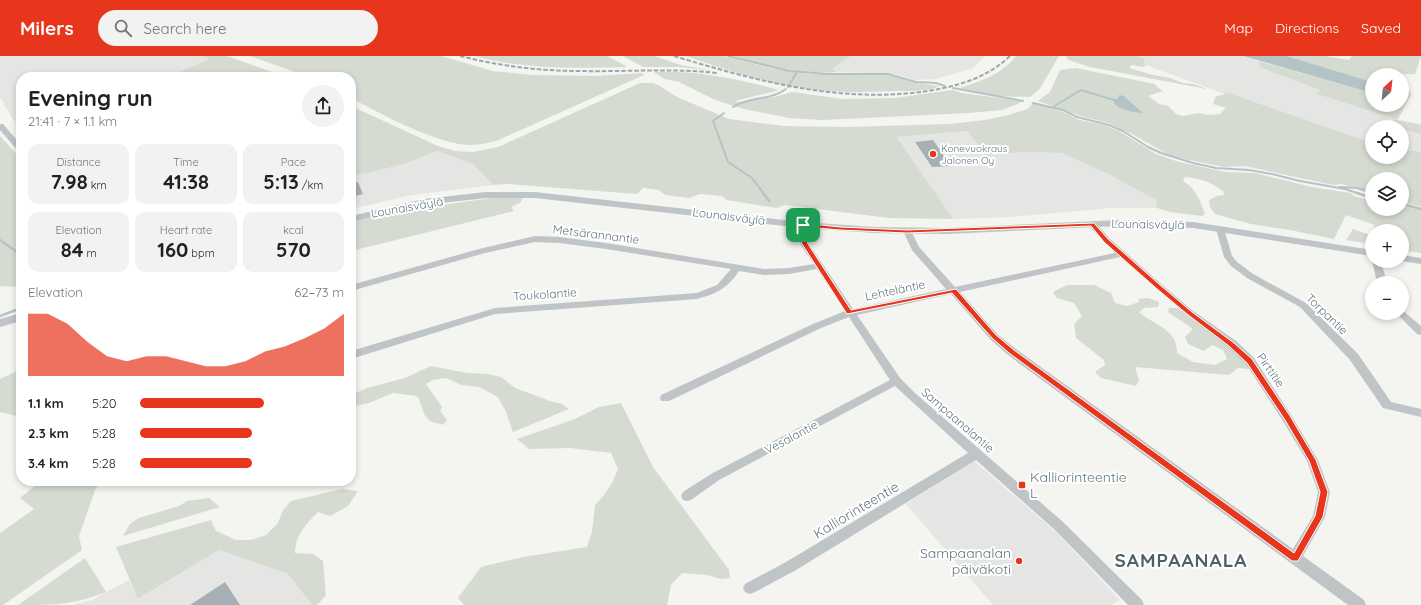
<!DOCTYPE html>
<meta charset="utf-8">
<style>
body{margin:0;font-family:Quicksand,sans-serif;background:#f2f2f2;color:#202124;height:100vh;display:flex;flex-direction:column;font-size:15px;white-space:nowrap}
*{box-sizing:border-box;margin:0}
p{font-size:13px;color:#757577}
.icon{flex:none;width:22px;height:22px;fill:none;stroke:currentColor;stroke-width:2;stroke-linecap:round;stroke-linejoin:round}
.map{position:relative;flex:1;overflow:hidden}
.side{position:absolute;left:16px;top:16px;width:340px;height:414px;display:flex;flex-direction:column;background:#fff;border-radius:16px;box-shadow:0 2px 6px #0003}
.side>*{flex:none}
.needle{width:26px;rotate:27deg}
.buttons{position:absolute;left:1365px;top:12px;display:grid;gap:8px}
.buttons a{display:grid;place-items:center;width:44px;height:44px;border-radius:50%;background:#fff;box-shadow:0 2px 6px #0003;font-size:20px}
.pin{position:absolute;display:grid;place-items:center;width:34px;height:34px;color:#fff;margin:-17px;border-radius:8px;box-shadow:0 2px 6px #0006}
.round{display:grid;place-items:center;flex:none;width:42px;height:42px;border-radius:21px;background:#f2f2f2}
.overview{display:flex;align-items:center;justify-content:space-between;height:68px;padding:0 12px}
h1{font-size:22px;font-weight:700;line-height:30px}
.metrics{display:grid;grid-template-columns:repeat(3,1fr);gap:6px;height:68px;padding:4px 12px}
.metrics div{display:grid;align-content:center;border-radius:10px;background:#f2f2f2;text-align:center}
.metrics b{font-size:20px;font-weight:700}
.metrics small{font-size:11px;font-weight:400}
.metrics p{font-size:11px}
.chart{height:112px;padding:8px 12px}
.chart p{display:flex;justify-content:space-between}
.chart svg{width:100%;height:72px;margin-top:4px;fill:#e8361c;opacity:.7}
ul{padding:0 12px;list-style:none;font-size:13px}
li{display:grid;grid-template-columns:64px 48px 1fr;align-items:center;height:30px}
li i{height:10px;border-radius:5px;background:#e8361c}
header{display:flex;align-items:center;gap:24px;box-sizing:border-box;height:56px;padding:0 20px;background:#e8361c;color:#fff}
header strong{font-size:19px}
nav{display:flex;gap:22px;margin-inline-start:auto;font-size:14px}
.search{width:280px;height:36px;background:#f2f2f2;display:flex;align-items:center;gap:10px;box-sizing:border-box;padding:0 14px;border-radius:22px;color:#757577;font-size:15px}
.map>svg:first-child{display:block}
.built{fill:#e5e6e4}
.green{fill:#d6dbd1;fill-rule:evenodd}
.water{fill:#b4c4c6}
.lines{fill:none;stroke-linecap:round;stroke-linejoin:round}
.stream-far1{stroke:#b4c4c6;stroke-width:2}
.stream{stroke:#b4c4c6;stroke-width:2.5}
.building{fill:#a6b0b4}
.minor{fill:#bfc4c6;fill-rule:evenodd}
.tertiary{fill:#bfc4c6;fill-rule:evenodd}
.rail{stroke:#9fa7ac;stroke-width:2;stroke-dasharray:4.5 2;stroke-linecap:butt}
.route{fill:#e8361c;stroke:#fff;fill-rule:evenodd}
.poi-dot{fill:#e8361c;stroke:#fff;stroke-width:1.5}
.labels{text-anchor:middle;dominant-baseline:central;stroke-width:4;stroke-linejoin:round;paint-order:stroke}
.far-poi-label{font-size:10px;fill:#627782;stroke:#fff;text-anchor:start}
.street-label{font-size:12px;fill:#627782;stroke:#fff}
.near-poi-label{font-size:14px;fill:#627782;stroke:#fff;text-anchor:start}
.near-street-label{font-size:14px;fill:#627782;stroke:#fff}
.near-district-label{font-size:19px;font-weight:bold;letter-spacing:1px;fill:#505f67;stroke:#fff}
</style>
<header>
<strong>Milers</strong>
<div class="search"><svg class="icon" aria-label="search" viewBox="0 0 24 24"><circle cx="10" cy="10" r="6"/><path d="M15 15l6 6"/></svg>Search here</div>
<nav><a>Map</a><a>Directions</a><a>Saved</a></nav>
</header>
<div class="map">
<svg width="1421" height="549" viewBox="0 0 1421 549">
<rect width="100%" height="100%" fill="#f4f4f0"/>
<path class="built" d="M0,0H203L209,3L169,21H21V71L12,62L0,41Z
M851,0H985L973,12L936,23L915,24L895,18L837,16L832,13Z
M1136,0H1243L1258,5L1262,12L1320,34L1317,38L1395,63L1421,68V96L1402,93V71H1372V87L1226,36L1224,38L1143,8L1145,3Z
M967,75L987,99L1027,96L1062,97L1110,119L1156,144L1157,152H1111L1010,161L953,163L897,81Z
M437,95L473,108L493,129L412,139L351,153V121L404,108Z
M974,405L1056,476L1120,544L1111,549H993L906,448Z
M219,494L288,518L312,549H73L92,544L129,524L139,543Z"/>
<path class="green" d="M203,0H227L286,21H169L209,3Z
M250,0H441L493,15L532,19L596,20L642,17L644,19L496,85C488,87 479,89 471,89C438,89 381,58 351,42V21H309Z
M475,0H607L628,11C577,12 524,14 475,0Z
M623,0H654L681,9L714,15L680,11H643Z
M686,0H723L774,13L808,18L888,19L916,27L939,30C929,36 905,35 893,35C868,36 842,37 817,34C772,29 728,15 686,0Z
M733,0H851L832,13L837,16C802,19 767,10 733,0Z
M1016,0H1059L1039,34L1030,41L998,40L973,36L960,32C981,25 1002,18 1016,0Z
M1066,0H1136L1145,3L1143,8L1147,9L1142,11L1132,9L1129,12L1149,18L1170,22L1183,27L1194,28L1207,33L1090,11L1068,4Z
M1287,0H1325L1349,4L1352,0H1421L1415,18L1372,19V26H1371Z
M1258,5L1372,37V49H1402V35H1410L1411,39L1398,63H1395L1317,38L1320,34L1261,12Z
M1076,12L1155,28L1157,31L1163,35L1148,40L1159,48L1168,50L1176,58L1182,60L1199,57L1208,59L1220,58L1226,52L1213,48L1216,40L1223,39L1226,36L1372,87V101H1402V93L1421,96V151L1402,146V123H1372V137L1342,128L1333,129L1245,110L1224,111L1189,104L1167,98L1134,79L1111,68L1081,60L1038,45L1050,36L1060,14ZM1124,40L1141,55C1129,58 1122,54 1114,44Z
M654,16C697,14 738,23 779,34L735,45L738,46L775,41L792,36L843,43L895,42L952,34L962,37L1021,45L1018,48L1002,54L969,57L822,64L789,62L744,53L715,44L679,26L665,23Z
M640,27H653L660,30L677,41L729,63L784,70L846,71L949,68L985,64L1008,59L1028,53L1033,47L1061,55L1079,64L1104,69L1119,75L1156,98L1179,106L1226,116L1255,117L1312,131L1351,137L1354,140L1372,145V153H1402V150L1421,154V197L1402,194V175H1372L1375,169L1346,159L1334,183L1290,174L1251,168L1215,158L1210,151L1209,144L1217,140L1224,139L1223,135C1210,125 1201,123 1185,121L1183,125C1196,133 1200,144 1205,158L1202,160L1170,156L1157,152L1156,144L1110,119L1062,97L1027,96L987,99L967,75L897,81L953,163L889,162L785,149L776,152L727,144L722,140L700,138L689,142L665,139L659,134L643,132L637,138L507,128L493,129L473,108L437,95L404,108L351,121V50L438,90L455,95L473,96L498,91Z
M1395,64L1421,69V78L1402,73V71H1397L1392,65Z
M0,80L21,103V231L0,230Z
M492,142H523L520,147L511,151L514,155L351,195V166L435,147L442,149Z
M1353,173L1370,179L1372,176V188L1346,184Z
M1067,229H1094L1111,237L1115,247L1127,250L1139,246V243L1148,242L1159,246L1158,251L1144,252L1139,256C1153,269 1178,273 1177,297L1193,306L1215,309L1227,303L1223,294L1212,289L1204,295L1188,288L1185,281L1193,273L1168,256L1169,252H1178L1245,304L1249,313L1238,312L1229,319L1135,311L1139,324L1136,330L1101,322L1095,316L1105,309L1104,304L1076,282L1074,268L1082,260L1074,247L1057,242L1053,236Z
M431,310L467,317L488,318L501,321L515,332L550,345L562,348L569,353L513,376L506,356L498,341L479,331L461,329L446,322L433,324L426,328L442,351L440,355L447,364L443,369C439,367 432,367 429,364C422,359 422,347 417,340L393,337L369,347L351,351V339L367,332L405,322Z
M21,313V361L0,356V323Z
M621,347L653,411L729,514L730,522L721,523L707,519L682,517L671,529L667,549H464L458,542L481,511L523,501L587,491L592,476L595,449L604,439L612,427L618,413L611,397L570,392L529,393L517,383L575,363L599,351Z
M41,425H101L95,434L79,480L82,494L3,549H0V477L34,453L20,442Z
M342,433L358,435L348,450L330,460L318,456C305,469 296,478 295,497L313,498L323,505L326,539L317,549H312L288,518L219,494L138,543L116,491L211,464L216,475L236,484H251L266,479L278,467L283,454L291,445Z
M209,442L220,451L123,480L130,468L139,462L179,450L187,445Z
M85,502L106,536C74,549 52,549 18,549Z"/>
<path class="water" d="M1243,0H1287L1372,26V37Z
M1119,39L1124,40L1143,57C1134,57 1119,54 1114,47V44L1118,42Z"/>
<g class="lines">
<path class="stream-far1" d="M728,0L789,15L827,18H888L916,26L936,27L945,30
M788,31L797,16
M953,32L1023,45
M1033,47L1063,54L1077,61L1109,69L1123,75L1148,91L1161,97L1193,107L1216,112L1249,114L1272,118L1300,125L1345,133L1360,138
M733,51C749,40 770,45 786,33
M1053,51L1081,34L1114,44
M724,57L713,65L728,106L752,122L764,138
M1340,131L1357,132L1372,137"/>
<path class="stream" d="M763,137L769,145
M1357,137L1372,142
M1402,148L1421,153
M0,184L21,199
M0,260L21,252"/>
</g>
<path class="building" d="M933,84L951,110L932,111L915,86Z
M358,126L363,138L351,141V128Z
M225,526L240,549H190Z"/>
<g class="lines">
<path class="minor" d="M0,68H3L21,89V95H18L0,74Z
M1092,165L1095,166L1109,182L1161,228L1193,255L1236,285L1254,302L1291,359L1318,404L1330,436L1325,461L1303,500L1364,544L1366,549H1348L1008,299L990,283L951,238L857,259L900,322L916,338L1063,466L1142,544L1144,549H1128L1055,474L976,404L796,514L755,536L750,538L745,536L743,532L745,528L786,506L968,397L895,330L719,424L691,444L687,445L683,444L681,440L683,436L711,418L890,324L849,261L821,272L669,345H661L660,342L661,339L813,268L845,255L817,213L789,218L764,219L739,215C728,232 716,238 697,243L495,258L351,303V295L495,252L697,237L717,229L731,213L606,193L559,187L535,186L485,197L351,235V229L479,193L535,180L559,181L606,187L764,213L789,212L814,208C806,196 794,184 799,169L803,166L807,169L805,176L809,188L853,253L946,233L912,194L903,175L904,173H910L919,191L955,231L1115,197L1089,170L1088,168ZM1120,201L1187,259L1228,291L1246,308L1283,365L1307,405L1318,436L1313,460L1293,493L1016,293L998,279L960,236Z
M1220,170L1224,173L1232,200L1237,206L1253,218L1306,247L1358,298L1391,346L1421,353V361L1383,352L1350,304L1300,251L1247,222L1231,210L1224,201L1216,173Z
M1372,204L1381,205L1387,227H1377Z
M1402,254L1421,270V279L1417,278L1396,257H1402Z"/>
<path class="tertiary" d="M486,136H535L803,166L874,171L946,172L1120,164L1193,166L1372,194V200L1193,172L1120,170L946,178L874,177L803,172L535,142H486L424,149L351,166V160L424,143Z
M1402,199L1421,202V208L1401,205H1402Z
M21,257V265L0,271V263Z"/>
<path class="rail" d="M460,0C500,10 539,15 580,15C626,16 671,12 717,17
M674,0C757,25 840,48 928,35C958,30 987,22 1010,0"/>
</g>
<path class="route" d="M803,167L840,171L907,174L1094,167L1108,183L1160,229L1192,256L1234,287L1252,303L1290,360L1316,404L1328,436L1323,461L1298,505H1292L1009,297L992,282L952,237L847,258L802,188L798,176L800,169ZM1091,170L1104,186L1156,232L1187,258L1229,290L1247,307L1285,364L1309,405L1320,436L1315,460L1294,497L1014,294L996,279L956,233L851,254L808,188L804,176L805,171L840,174L907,177Z"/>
<g class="poi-dot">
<circle cx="933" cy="98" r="4"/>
<rect x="1018" y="425" width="8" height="8" rx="2"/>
<circle cx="1019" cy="505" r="4"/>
</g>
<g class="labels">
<g class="far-poi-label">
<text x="941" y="92">Konevuokraus<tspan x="941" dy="12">Jalonen Oy</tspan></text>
</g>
<g class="street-label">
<text transform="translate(407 151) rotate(-10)">Lounaisväylä</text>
<text transform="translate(729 160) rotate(7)">Lounaisväylä</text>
<text transform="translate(1148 168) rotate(1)">Lounaisväylä</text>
<text transform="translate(596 178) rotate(7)">Metsärannantie</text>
<text transform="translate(895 234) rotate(-12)">Lehteläntie</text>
<text transform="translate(545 238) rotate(-4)">Toukolantie</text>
<text transform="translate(1327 258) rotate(44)">Torpantie</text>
<text transform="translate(1271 314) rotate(55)">Pirttitie</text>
<text transform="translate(958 364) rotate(41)">Sampaanalantie</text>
<text transform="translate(791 381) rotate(-28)">Vesalantie</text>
</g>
<g class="near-poi-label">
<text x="1030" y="421">Kalliorinteentie<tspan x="1030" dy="16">L</tspan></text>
<text x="1011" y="497" text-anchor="end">Sampaanalan<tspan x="1011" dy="16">päiväkoti</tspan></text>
</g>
<g class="near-street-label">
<text transform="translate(856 454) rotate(-31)">Kalliorinteentie</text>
</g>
<g class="near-district-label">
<text x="1181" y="504">SAMPAANALA</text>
</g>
</g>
</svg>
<div class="buttons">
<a><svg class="needle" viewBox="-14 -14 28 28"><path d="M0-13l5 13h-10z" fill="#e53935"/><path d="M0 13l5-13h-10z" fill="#757577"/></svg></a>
<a><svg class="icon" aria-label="locate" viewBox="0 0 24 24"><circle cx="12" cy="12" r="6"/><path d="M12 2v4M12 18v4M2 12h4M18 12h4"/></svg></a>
<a><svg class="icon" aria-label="layers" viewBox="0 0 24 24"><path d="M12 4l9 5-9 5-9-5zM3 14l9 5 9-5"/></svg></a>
<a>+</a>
<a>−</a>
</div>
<div class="pin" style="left:803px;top:169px;background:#1e9e55"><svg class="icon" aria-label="arrive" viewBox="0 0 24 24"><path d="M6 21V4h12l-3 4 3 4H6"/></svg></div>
<section class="side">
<div class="overview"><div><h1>Evening run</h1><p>21:41 · 7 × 1.1 km</p></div><a class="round"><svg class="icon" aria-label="share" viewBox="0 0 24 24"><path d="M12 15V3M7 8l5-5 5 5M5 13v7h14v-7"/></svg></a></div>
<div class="metrics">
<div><p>Distance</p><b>7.98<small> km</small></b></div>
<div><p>Time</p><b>41:38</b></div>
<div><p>Pace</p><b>5:13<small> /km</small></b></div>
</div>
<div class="metrics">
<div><p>Elevation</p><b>84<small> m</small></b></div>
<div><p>Heart rate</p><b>160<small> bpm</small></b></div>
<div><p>kcal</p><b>570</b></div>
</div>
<div class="chart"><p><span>Elevation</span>62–73 m</p>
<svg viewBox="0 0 160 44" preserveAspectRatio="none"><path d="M0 44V6L10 6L20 12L30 23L40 32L50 35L60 32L70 32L80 35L90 38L100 38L110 35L120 29L130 26L140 21L150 15L160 6V44z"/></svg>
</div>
<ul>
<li><b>1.1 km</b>5:20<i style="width:61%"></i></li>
<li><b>2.3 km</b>5:28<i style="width:55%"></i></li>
<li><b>3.4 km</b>5:28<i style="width:55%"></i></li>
</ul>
</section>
</div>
